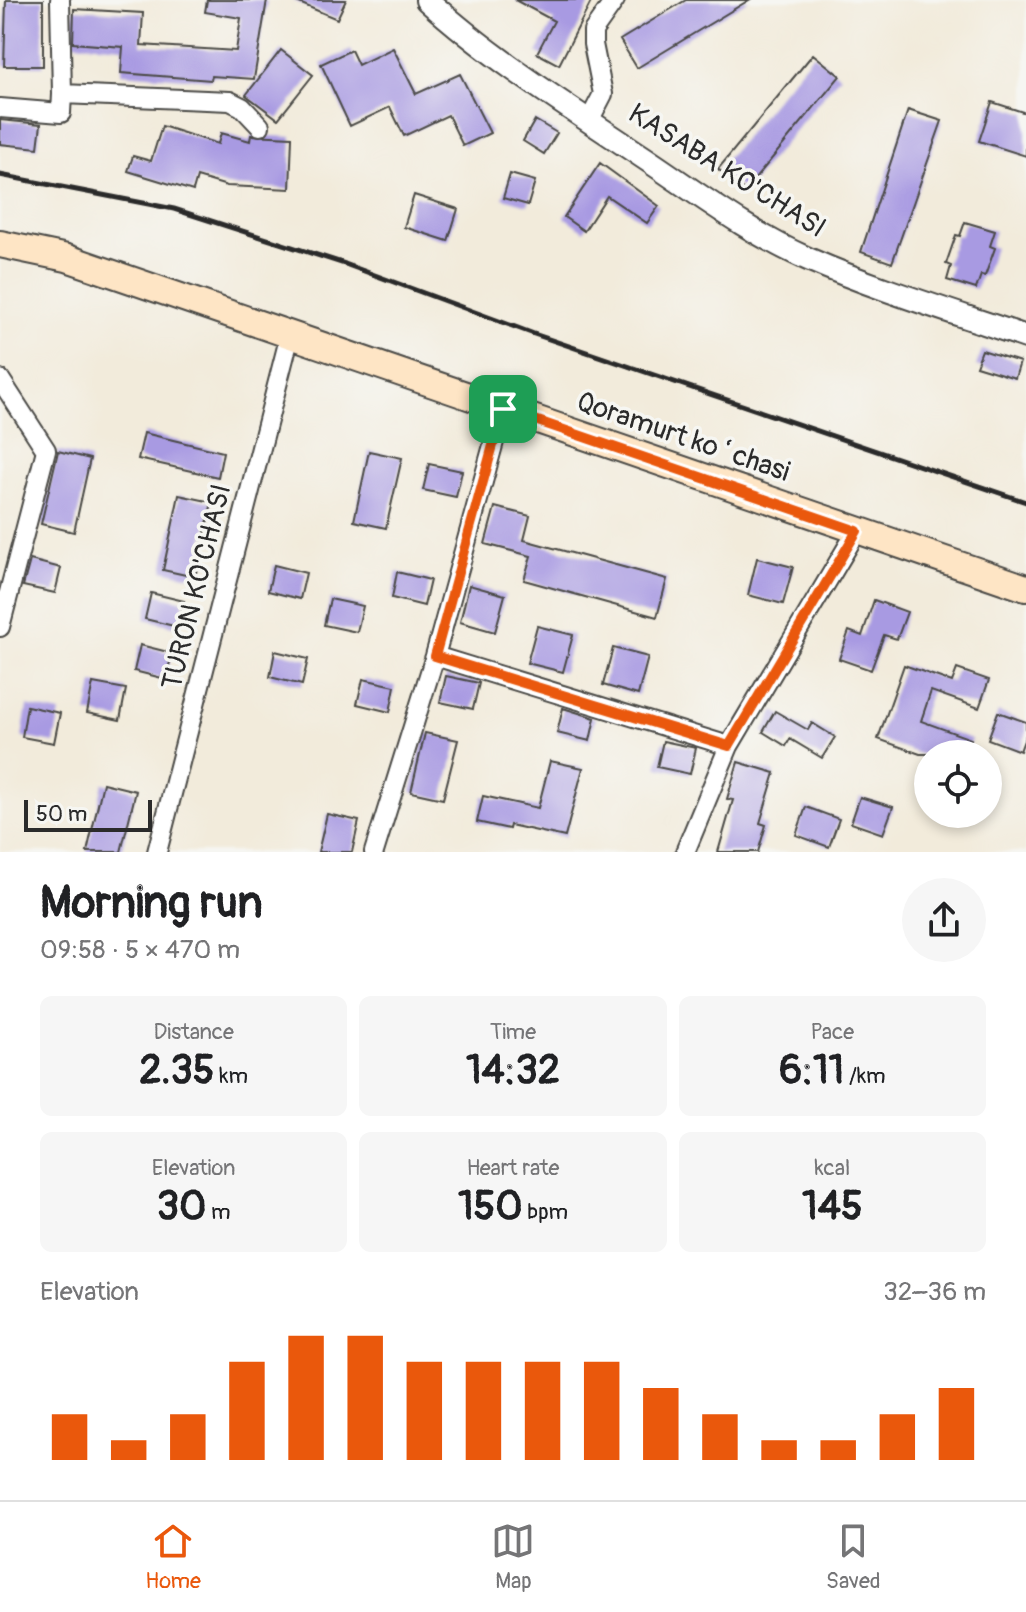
<!DOCTYPE html>
<meta charset="utf-8">
<style>
body{margin:0;font-family:Pangolin,sans-serif;background:#f6f6f6;color:#202124;height:100vh;display:flex;flex-direction:column;font-size:30px;white-space:nowrap}
*{box-sizing:border-box;margin:0}
p{font-size:26px;color:#757577}
.icon{flex:none;width:44px;height:44px;fill:none;stroke:currentColor;stroke-width:2;stroke-linecap:round;stroke-linejoin:round}
.map{position:relative;height:852px;overflow:hidden}
.drawer{display:flex;flex-direction:column;background:#fff;flex:1}
.drawer>*{flex:none}
.fabs{position:absolute;left:914px;top:740px;display:grid;gap:16px}
.fabs a{display:grid;place-items:center;width:88px;height:88px;border-radius:50%;background:#fff;box-shadow:0 4px 12px #0003;font-size:40px}
.scale{position:absolute;left:24px;bottom:20px;width:128px;box-sizing:border-box;padding-left:8px;border:4px solid #2b2b2b;border-top:0;font-size:22px;line-height:28px;white-space:nowrap;color:#2b2b2b;-webkit-text-stroke:6px #f6f6f2;paint-order:stroke}
.pin{position:absolute;display:grid;place-items:center;width:68px;height:68px;color:#fff;margin:-34px;border-radius:16px;box-shadow:0 4px 12px #0006}
.round{display:grid;place-items:center;flex:none;width:84px;height:84px;border-radius:42px;background:#f6f6f6}
.overview{display:flex;align-items:center;justify-content:space-between;height:136px;padding:0 40px}
h1{font-size:44px;font-weight:700;line-height:60px}
.stats{display:grid;grid-template-columns:repeat(3,1fr);gap:12px;height:136px;padding:8px 40px}
.stats div{display:grid;align-content:center;border-radius:12px;background:#f6f6f6;text-align:center}
.stats b{font-size:40px;font-weight:700}
.stats small{font-size:22px;font-weight:400}
.stats p{font-size:22px}
.chart{height:224px;padding:16px 40px}
.chart p{display:flex;justify-content:space-between}
.chart svg{width:100%;height:144px;margin-top:8px;stroke:#ea580c;stroke-width:6}
.tabs{display:flex;justify-content:space-around;align-items:center;height:112px;border-top:2px solid #e0e0e0;background:#fff;font-size:22px;color:#757577}
.tabs a{display:grid;justify-items:center;gap:4px}
.tabs .on{color:#ea580c}
.map>svg:first-child{display:block}
.building{fill:#a89ae2}
.lines{fill:none;stroke-linecap:round;stroke-linejoin:round}
.minor-casing{stroke:#494845;stroke-width:22}
.tertiary-casing{stroke:#494845;stroke-width:26}
.secondary-casing{stroke:#494845;stroke-width:30}
.minor{stroke:#fff;stroke-width:18}
.tertiary{stroke:#fff;stroke-width:22}
.secondary{stroke:#fee5c5;stroke-width:26}
.rail{stroke:#2b2b2b;stroke-width:5}
.route-casing{stroke:#fff;stroke-width:16}
.route{stroke:#ea580c;stroke-width:10}
.labels{text-anchor:middle;dominant-baseline:central;stroke-width:7;stroke-linejoin:round;paint-order:stroke}
.street-label{font-size:28px;fill:#2b2b2b;stroke:#f6f6f2}
</style>
<div class="map">
<svg width="1026" height="852" viewBox="0 0 1026 852">
<rect width="100%" height="100%" fill="#f6f6f2"/>
<filter id="ink" filterUnits="userSpaceOnUse"><feTurbulence type="fractalNoise" baseFrequency=".0125" numOctaves="2"/><feDisplacementMap in="SourceGraphic" scale="16" xChannelSelector="R" yChannelSelector="G"/><feConvolveMatrix kernelMatrix="1 2 1 2 8 2 1 2 1" color-interpolation-filters="sRGB"/></filter>
<filter id="wash" filterUnits="userSpaceOnUse"><feTurbulence type="fractalNoise" baseFrequency=".006" numOctaves="4" result="noise"/><feDisplacementMap in="SourceGraphic" scale="32" xChannelSelector="R" yChannelSelector="G"/><feGaussianBlur stdDeviation="1.8" result="paint"/><feColorMatrix in="noise" values="0 0 0 0 0 0 0 0 0 0 0 0 0 0 0 0 0 1.4 0 .05"/><feComposite in="paint" operator="in"/></filter>
<g filter="url(#wash)">
<rect width="100%" height="100%" fill="#f2ebdb"/>
<g id="blocks">
<path class="building" d="M6,0H43V66H4Z
M207,0H267L254,79L212,76L211,80L121,73L123,47L73,43L74,9L143,13L141,45L236,51L241,18L205,12Z
M292,0H346L337,19Z
M515,0H592L559,65L537,53L554,21Z
M686,0H749L637,68L620,40Z
M393,48L416,94L460,74L490,133L463,146L448,115L404,136L390,107L350,126L321,64L351,50L358,65Z
M281,50L313,75L278,119L246,95Z
M813,54L840,76L745,191L718,169Z
M992,102L1026,113V156L979,141Z
M908,110L942,121L892,263L861,252Z
M0,120L41,124L38,148L0,144Z
M535,120L557,133L544,154L523,141Z
M162,126L218,144L221,133L250,141L251,135L292,137L290,189L227,186L197,177L193,191L128,171L133,156L151,161Z
M600,163L659,206L647,223L607,196L584,231L564,217Z
M510,174L535,181L528,205L503,198Z
M414,195L458,209L448,241L404,227Z
M965,222L995,231L990,246L995,248L985,276L981,275L976,289L947,280L951,266L946,264L956,235L960,236Z
M982,350L1020,362L1015,378L976,366Z
M144,433L223,452L218,477L138,459Z
M58,451L90,459L74,532L41,524Z
M369,451L402,458L386,528L354,521Z
M429,464L462,471L456,497L423,490Z
M179,495L212,502L195,577L163,570Z
M495,507L530,516L524,540L667,579L657,617L524,580L531,556L485,544Z
M757,558L793,567L783,604L748,595Z
M30,560L61,568L55,593L23,586Z
M274,565L306,573L300,599L268,591Z
M397,572L430,580L424,606L392,598Z
M469,585L505,595L495,632L460,622Z
M151,593L184,601L178,627L145,619Z
M330,599L363,606L357,632L324,625Z
M874,600L907,612L897,639L884,635L871,670L839,659L849,631L862,636Z
M537,626L573,635L563,672L527,663Z
M140,645L172,653L166,679L134,671Z
M613,648L648,657L638,695L603,685Z
M275,651L308,659L302,685L270,677Z
M904,665L952,682L957,669L989,680L979,708L931,691L921,721L971,739L966,754H920L878,739Z
M446,676L479,683L473,709L440,702Z
M363,679L395,686L390,712L357,704Z
M93,683L126,689L120,720L87,713Z
M27,706L60,713L54,743L22,737Z
M563,708L595,718L590,741L557,733Z
M775,711L808,730L812,723L835,737L822,758L790,739L786,746L763,732Z
M998,712L1026,722V735L1020,751L988,739Z
M425,733L458,740L443,799L411,792Z
M663,741L696,748L690,774L657,767Z
M550,761L583,768L565,837L510,825L509,829L477,822L483,796L538,808Z
M738,762L775,773L760,823L766,825L758,852H718L733,800L727,799Z
M103,783L136,791L121,852H87Z
M860,797L893,807L883,834L851,823Z
M806,807L839,819L829,847L796,835Z
M327,814L359,821L352,852H318Z"/>
</g>
</g>
<g filter="url(#ink)">
<use href="#blocks" fill-opacity="0" stroke="#494845" stroke-width="2"/>
<g class="lines">
<defs>
<path id="minor" d="M60,0L62,94L230,101L242,107L260,126
M0,108L61,113L62,94
M589,121L603,94L593,44V31L615,0
M0,379L46,450L0,627
M435,656L729,746
M157,852L290,335
M374,852L435,656L503,409
M685,852L729,746L857,531"/>
<path id="tertiary" d="M427,0C492,59 570,108 643,157C697,193 749,233 808,259C879,290 953,312 1026,337"/>
<path id="secondary" d="M0,244L67,258L201,304L1026,588"/>
</defs>
<use href="#minor" class="minor-casing"/>
<use href="#tertiary" class="tertiary-casing"/>
<use href="#secondary" class="secondary-casing"/>
<use href="#minor" class="minor"/>
<use href="#tertiary" class="tertiary"/>
<use href="#secondary" class="secondary"/>
<path class="rail" d="M0,175L174,209L345,264L534,334L1026,502"/>
</g>
</g>
<g class="lines" filter="url(#ink)">
<defs>
<path id="route" d="M503,409L857,531L729,746L435,656Z"/>
</defs>
<use href="#route" class="route-casing"/>
<use href="#route" class="route"/>
</g>
<g class="labels">
<g class="street-label">
<text transform="translate(727 171) rotate(32)">KASABA KO'CHASI</text>
<text transform="translate(683 437) rotate(19)">Qoramurt koʻchasi</text>
<text transform="translate(197 587) rotate(-76)">TURON KO'CHASI</text>
</g>
</g>
</svg>
<div class="fabs">
<a><svg class="icon" aria-label="locate" viewBox="0 0 24 24"><circle cx="12" cy="12" r="6"/><path d="M12 2v4M12 18v4M2 12h4M18 12h4"/></svg></a>
</div>
<div class="scale">50 m</div>
<div class="pin" style="left:503px;top:409px;background:#1e9e55"><svg class="icon" aria-label="arrive" viewBox="0 0 24 24"><path d="M6 21V4h12l-3 4 3 4H6"/></svg></div>
</div>
<section class="drawer">
<div class="overview"><div><h1>Morning run</h1><p>09:58 · 5 × 470 m</p></div><a class="round"><svg class="icon" aria-label="share" viewBox="0 0 24 24"><path d="M12 15V3M7 8l5-5 5 5M5 13v7h14v-7"/></svg></a></div>
<div class="stats">
<div><p>Distance</p><b>2.35<small> km</small></b></div>
<div><p>Time</p><b>14:32</b></div>
<div><p>Pace</p><b>6:11<small> /km</small></b></div>
</div>
<div class="stats">
<div><p>Elevation</p><b>30<small> m</small></b></div>
<div><p>Heart rate</p><b>150<small> bpm</small></b></div>
<div><p>kcal</p><b>145</b></div>
</div>
<div class="chart"><p><span>Elevation</span>32–36 m</p>
<svg viewBox="0 0 160 44" preserveAspectRatio="none"><path d="M5 44V30M15 44V38M25 44V30M35 44V14M45 44V6M55 44V6M65 44V14M75 44V14M85 44V14M95 44V14M105 44V22M115 44V30M125 44V38M135 44V38M145 44V30M155 44V22"/></svg>
</div>
</section>
<nav class="tabs">
<a class="on"><svg class="icon" aria-label="home" viewBox="0 0 24 24"><path d="M3 11l9-7 9 7M6 9v11h12V9"/></svg>Home</a>
<a><svg class="icon" aria-label="map" viewBox="0 0 24 24"><path d="M3 6l6-2 6 2 6-2v14l-6 2-6-2-6 2zM9 4v14M15 6v14"/></svg>Map</a>
<a><svg class="icon" aria-label="saved" viewBox="0 0 24 24"><path d="M7 4h10v16l-5-4-5 4z"/></svg>Saved</a>
</nav>
